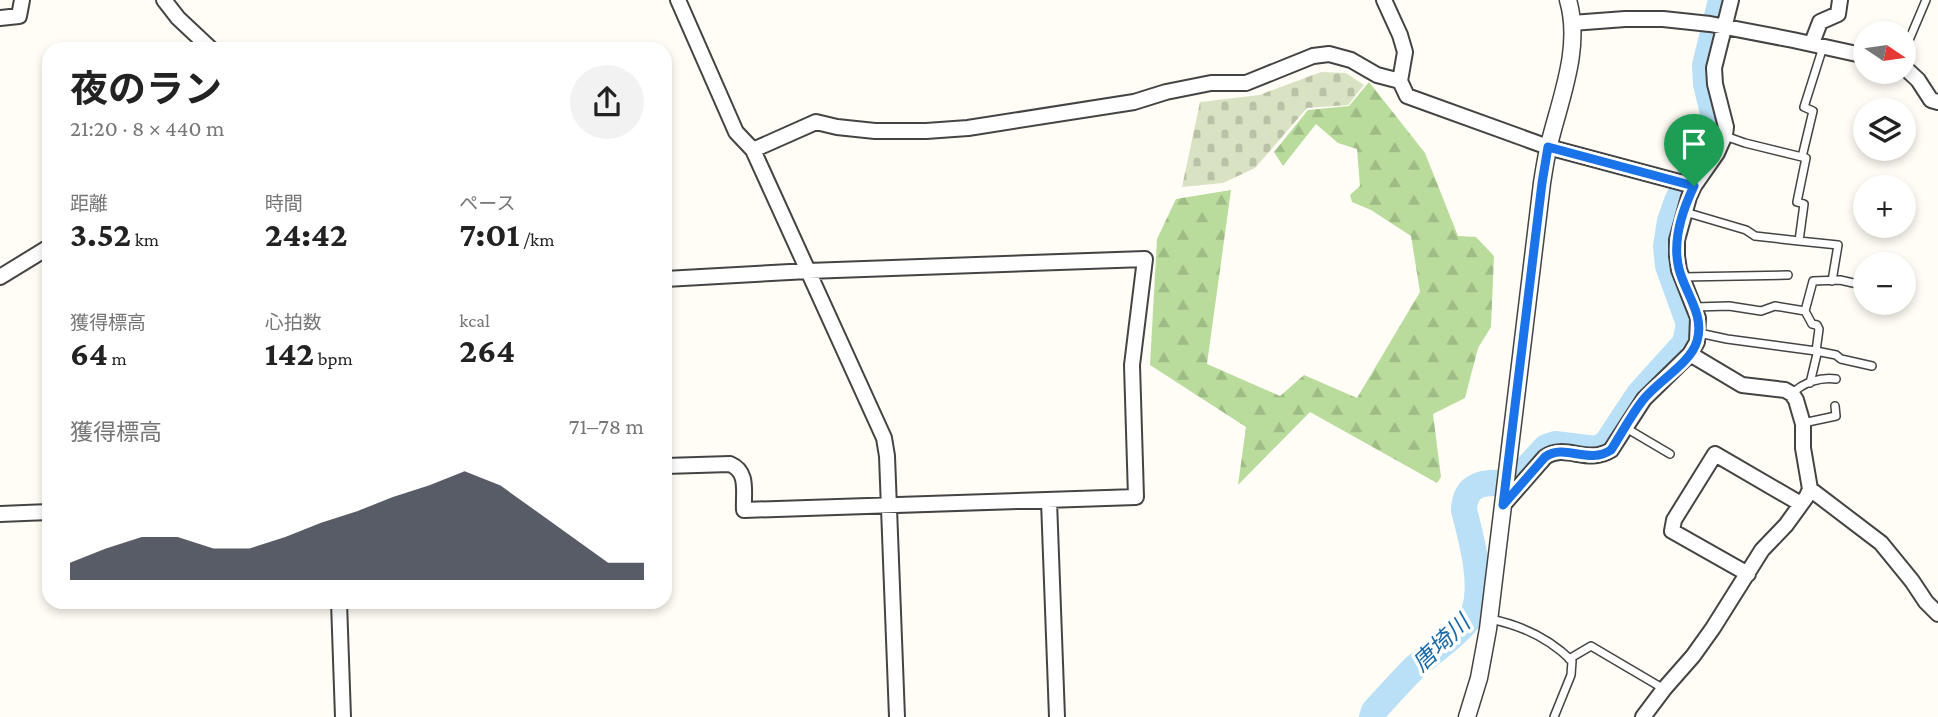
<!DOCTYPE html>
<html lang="ja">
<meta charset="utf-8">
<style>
body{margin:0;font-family:"Crimson Pro","Noto Sans JP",serif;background:#f2f2f2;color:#222;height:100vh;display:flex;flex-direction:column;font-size:26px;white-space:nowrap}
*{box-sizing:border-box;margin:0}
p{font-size:23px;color:#767676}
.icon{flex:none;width:38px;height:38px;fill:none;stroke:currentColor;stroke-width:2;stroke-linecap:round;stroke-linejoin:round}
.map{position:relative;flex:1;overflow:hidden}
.sheet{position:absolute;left:42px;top:42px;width:630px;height:567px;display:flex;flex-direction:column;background:#fff;border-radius:21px;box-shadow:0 4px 10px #0003}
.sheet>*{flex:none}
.needle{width:46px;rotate:103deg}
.buttons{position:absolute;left:1853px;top:21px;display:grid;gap:14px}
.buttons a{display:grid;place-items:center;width:63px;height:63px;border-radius:50%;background:#fff;box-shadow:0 4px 10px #0003;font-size:35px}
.pin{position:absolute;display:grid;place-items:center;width:60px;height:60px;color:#fff;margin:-72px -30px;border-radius:50% 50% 50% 0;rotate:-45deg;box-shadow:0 0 7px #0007}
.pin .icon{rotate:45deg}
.round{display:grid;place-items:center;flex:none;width:74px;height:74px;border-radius:37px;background:#f2f2f2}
.summary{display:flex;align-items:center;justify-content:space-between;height:119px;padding:0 28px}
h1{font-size:38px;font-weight:700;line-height:52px}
.figures{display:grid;grid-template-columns:repeat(3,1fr);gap:10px;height:119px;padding:7px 28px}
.figures div{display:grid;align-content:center}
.figures b{font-size:35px;font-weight:700}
.figures small{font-size:19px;font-weight:400}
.figures p{font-size:19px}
.chart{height:196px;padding:14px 28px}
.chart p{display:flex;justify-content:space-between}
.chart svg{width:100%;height:126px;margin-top:7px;fill:#111827;opacity:.7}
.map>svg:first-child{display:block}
.forest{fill:url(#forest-firs)}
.cemetery{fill:url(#cemetery-stones)}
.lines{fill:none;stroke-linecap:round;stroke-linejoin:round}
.river{stroke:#b9e0f7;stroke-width:26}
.service-casing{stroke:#444;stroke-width:10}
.minor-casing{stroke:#444;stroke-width:18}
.tertiary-casing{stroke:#444;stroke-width:19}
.service{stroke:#fff;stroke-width:7}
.minor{stroke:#fff;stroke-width:14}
.tertiary{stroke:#fff;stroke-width:16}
.route-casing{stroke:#fff;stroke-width:14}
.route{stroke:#1a73e8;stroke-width:9}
.labels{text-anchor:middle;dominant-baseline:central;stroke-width:7;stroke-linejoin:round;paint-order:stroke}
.water-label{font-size:23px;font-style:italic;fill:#1768a6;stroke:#fff}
</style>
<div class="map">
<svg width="1938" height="717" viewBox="0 0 1938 717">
<defs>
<pattern id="forest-firs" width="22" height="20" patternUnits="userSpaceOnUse" patternTransform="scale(1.75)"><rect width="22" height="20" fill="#b9dc9c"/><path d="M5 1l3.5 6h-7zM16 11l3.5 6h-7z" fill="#9ebc85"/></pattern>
<pattern id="cemetery-stones" width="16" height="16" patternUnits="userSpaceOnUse" patternTransform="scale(1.75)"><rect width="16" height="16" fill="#d9e3c4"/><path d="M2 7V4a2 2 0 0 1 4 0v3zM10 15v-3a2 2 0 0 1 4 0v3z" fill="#b9c2a7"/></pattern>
</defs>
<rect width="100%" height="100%" fill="#fffdf5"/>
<path class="forest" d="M1369,82L1425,153L1458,236L1476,237L1494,256L1491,327L1478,348L1465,398L1433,414L1441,477L1437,483L1310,412L1238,485L1246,427L1150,365L1157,239L1176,199L1231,190L1207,364L1280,396L1304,375L1357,398L1420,292L1411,236L1371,210L1352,202L1350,195L1360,186L1357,149L1338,143L1316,124L1283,166L1274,152L1308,110L1349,106Z"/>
<path class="cemetery" d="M1321,72L1346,73L1364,85L1348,105L1307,108L1255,168L1223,183L1182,187L1200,102L1259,95Z"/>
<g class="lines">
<path class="river" d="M1372,717L1374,711C1388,696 1401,681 1415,667C1429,655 1468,627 1474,611C1484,583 1471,538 1464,510C1465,479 1490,483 1513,483L1546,447L1555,444L1596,449L1606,444L1639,394L1685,343L1689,324L1668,266L1666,246L1670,221L1677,201L1689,177L1714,142L1716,126L1706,84L1705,65L1721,0"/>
<defs>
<path id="service" d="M1904,52L1926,0
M1725,136L1745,143L1802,157L1813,111L1804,107L1823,47
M1685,212L1746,230L1755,236L1799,241L1804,204L1797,202L1806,158L1802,157
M1799,241L1838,245L1832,281
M1682,277L1788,275
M1695,307L1729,306L1761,311L1775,306L1805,311L1812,324L1817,325L1819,329L1816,351L1727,339L1699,333
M1805,311L1813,281L1840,280L1862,285
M1810,383L1817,354L1816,351L1836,355L1841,359L1872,366
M1792,394C1803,382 1821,377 1836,379
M1803,423L1836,416L1835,406
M1626,428L1670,454
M1490,619C1520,625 1550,639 1572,661L1571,675L1554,717
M1569,659L1591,646L1664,689"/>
<path id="minor" d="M164,0L178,18L211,49
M678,0L736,132L753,150L884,438L887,456L897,717
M1384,0L1400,35L1405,52L1400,81L1407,96L1548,147L1694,186
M0,18L19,16L22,0
M1572,23L1625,19H1663L1710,24L1793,40L1866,56
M1812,43L1820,22L1838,14L1840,0
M1904,67L1918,80L1931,100L1938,102
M753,150L816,122L837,127L875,131H926L968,128L1134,102L1166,92L1211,83H1246L1313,56L1329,54L1351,60L1377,75L1400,81
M0,277L49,247
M665,279L808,271L1145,259L1132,365L1136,497L744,510C743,492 749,472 730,464L665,466
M1690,354L1742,385L1785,390L1792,394L1796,400L1803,424V448L1810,489L1881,543L1912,581L1926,602L1938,614
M1049,501L1057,717
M1503,505L1545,457C1565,443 1588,465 1611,450L1644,399L1690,354L1697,342L1698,318L1679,270L1677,256V240L1689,197L1694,186L1717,153L1725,135L1726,127L1715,84L1714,68L1731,0
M0,514L49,512
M1748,574L1672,531L1674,520L1715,454L1801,504
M339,602L343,717
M1643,717L1664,689L1693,656L1713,628L1762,550L1786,525L1807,496L1810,489"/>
<path id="tertiary" d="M1467,717L1479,678L1488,629L1542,183C1544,170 1546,157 1549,145C1560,99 1582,48 1568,0"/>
</defs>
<use href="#service" class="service-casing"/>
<use href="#minor" class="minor-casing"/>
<use href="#tertiary" class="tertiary-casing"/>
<use href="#service" class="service"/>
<use href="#minor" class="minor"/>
<use href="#tertiary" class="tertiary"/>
</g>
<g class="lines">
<defs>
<path id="route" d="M1548,147L1694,186C1682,211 1672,242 1679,269C1685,293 1705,315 1697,341C1691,363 1658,381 1643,400C1631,415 1622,433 1611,450C1588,465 1565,443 1545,457L1503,505L1542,183Z"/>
</defs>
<use href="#route" class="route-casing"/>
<use href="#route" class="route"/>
</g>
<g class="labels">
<g class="water-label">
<text transform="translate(1441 643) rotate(-44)">唐埼川</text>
</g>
</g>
</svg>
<div class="buttons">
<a><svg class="needle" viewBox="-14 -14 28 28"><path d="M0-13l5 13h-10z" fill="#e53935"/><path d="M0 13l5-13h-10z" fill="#767676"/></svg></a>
<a><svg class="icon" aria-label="layers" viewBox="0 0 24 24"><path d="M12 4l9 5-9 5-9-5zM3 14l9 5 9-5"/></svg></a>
<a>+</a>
<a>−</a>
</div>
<div class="pin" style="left:1694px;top:186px;background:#1e9e55"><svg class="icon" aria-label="arrive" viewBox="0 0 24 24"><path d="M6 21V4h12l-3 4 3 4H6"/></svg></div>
<section class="sheet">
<div class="summary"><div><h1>夜のラン</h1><p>21:20 · 8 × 440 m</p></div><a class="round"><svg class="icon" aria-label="share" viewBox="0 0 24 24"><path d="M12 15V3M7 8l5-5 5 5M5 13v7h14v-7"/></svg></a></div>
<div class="figures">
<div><p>距離</p><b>3.52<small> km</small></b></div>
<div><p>時間</p><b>24:42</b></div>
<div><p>ペース</p><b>7:01<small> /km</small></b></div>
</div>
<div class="figures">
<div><p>獲得標高</p><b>64<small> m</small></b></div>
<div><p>心拍数</p><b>142<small> bpm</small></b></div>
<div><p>kcal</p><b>264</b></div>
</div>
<div class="chart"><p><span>獲得標高</span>71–78 m</p>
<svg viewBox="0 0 160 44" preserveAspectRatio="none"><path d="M0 44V38L10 33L20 29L30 29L40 33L50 33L60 29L70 24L80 20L90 15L100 11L110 6L120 11L130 20L140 29L150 38L160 38V44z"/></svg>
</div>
</section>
</div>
